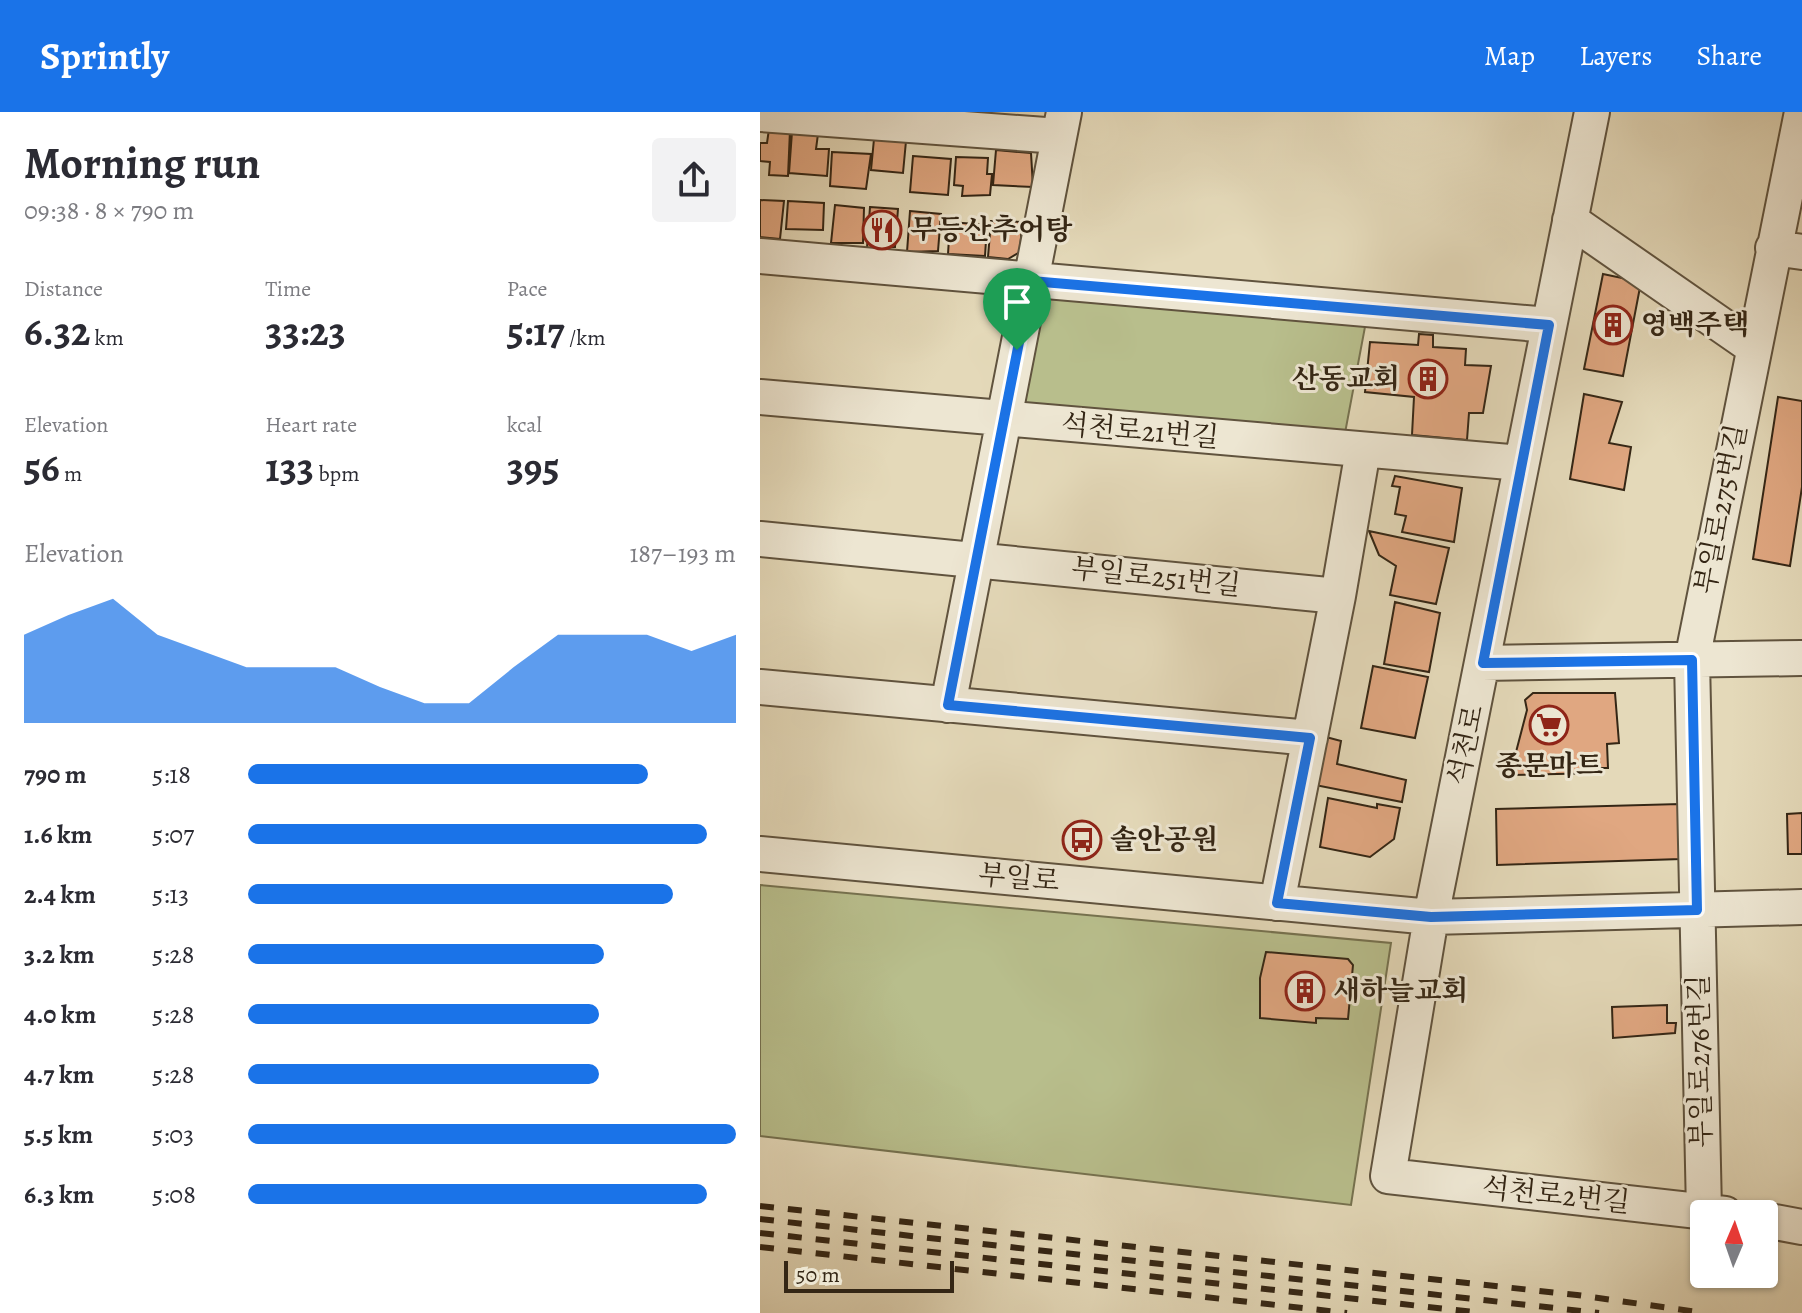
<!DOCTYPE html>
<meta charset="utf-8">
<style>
body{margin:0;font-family:Alegreya,"Noto Serif KR",serif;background:#f2f2f3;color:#2b2b33;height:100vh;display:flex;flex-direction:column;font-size:30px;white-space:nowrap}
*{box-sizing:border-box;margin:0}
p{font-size:26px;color:#7c7c81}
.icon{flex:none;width:44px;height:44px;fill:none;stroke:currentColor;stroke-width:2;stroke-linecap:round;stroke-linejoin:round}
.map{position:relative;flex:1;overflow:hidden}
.panel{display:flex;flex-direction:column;background:#fff;width:760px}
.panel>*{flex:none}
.needle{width:52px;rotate:2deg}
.fabs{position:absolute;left:930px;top:1088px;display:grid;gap:16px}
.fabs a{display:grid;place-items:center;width:88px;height:88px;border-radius:8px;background:#fff;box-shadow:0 2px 6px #0004;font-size:40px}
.scale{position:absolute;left:24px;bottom:20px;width:170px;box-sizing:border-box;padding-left:8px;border:4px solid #342615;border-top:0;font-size:22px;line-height:28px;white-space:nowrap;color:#342615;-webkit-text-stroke:6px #ede6d2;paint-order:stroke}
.pin{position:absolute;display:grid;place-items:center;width:68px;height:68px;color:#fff;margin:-82px -34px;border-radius:50% 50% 50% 0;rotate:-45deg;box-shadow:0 0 8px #0007}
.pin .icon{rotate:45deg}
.round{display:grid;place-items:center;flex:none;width:84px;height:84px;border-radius:8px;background:#f2f2f3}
.overview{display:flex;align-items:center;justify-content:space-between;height:136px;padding:0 24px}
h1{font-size:44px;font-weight:700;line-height:60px}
.metrics{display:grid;grid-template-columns:repeat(3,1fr);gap:12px;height:136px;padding:8px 24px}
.metrics div{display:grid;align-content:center}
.metrics b{font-size:40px;font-weight:700}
.metrics small{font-size:22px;font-weight:400}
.metrics p{font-size:22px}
.chart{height:224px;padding:16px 24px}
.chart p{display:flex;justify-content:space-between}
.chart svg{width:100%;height:144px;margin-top:8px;fill:#1a73e8;opacity:.7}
ul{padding:0 24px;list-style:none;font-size:26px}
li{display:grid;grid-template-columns:128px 96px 1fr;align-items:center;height:60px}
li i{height:20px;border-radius:10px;background:#1a73e8}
header{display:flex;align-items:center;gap:48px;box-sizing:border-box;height:112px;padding:0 40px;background:#1a73e8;color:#fff}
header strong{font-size:38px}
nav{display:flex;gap:44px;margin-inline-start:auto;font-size:28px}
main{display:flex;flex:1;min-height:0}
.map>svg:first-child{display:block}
.green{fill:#b8be8c;stroke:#767250;stroke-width:2}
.building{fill:#e0a781;stroke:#342615;stroke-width:2}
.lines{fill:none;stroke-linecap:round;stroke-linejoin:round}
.minor-casing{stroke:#60533e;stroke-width:38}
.minor{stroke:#ede6d2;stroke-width:34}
.rail{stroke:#342615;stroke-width:6;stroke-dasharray:14 14;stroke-linecap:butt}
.route-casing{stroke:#fff;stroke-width:16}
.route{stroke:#1a73e8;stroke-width:10}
.labels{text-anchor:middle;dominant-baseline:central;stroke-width:6;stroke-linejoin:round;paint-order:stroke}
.poi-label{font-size:28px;font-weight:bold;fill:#342615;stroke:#ede6d2;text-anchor:start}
.street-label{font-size:28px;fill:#342615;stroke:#ede6d2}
</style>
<header>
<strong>Sprintly</strong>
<nav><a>Map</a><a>Layers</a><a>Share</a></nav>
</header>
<main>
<section class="panel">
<div class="overview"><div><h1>Morning run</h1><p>09:38 · 8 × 790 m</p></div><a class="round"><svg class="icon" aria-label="share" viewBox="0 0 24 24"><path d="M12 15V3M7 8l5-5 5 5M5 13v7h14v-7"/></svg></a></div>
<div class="metrics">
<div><p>Distance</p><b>6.32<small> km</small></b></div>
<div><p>Time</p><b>33:23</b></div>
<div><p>Pace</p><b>5:17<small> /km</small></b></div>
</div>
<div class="metrics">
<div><p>Elevation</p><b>56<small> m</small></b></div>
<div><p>Heart rate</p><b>133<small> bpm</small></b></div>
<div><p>kcal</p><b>395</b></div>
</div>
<div class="chart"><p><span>Elevation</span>187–193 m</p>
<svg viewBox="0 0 160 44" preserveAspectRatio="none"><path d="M0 44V17L10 11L20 6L30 17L40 22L50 27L60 27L70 27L80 33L90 38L100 38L110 27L120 17L130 17L140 17L150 22L160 17V44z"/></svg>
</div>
<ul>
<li><b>790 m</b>5:18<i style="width:82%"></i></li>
<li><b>1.6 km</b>5:07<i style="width:94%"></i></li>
<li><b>2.4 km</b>5:13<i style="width:87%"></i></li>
<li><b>3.2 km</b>5:28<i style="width:73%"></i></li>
<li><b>4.0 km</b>5:28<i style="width:72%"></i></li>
<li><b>4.7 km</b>5:28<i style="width:72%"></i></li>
<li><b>5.5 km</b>5:03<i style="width:100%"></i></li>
<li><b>6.3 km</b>5:08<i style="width:94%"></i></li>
</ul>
</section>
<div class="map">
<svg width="1042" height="1201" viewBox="0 0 1042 1201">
<rect width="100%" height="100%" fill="#e4d9b9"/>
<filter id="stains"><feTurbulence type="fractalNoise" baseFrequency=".0025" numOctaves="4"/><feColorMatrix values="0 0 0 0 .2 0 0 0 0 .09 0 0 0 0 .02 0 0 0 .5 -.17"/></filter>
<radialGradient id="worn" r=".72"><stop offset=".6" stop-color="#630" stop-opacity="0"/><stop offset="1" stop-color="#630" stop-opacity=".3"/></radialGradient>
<path class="green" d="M271,169L608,199L582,337L243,307Z
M0,773L631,831L591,1093L0,1024Z"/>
<path class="building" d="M9,17L30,18L28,64L9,63L10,50L0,49V31H7Z
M32,20L58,22L56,37H69L67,64L29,61Z
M114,27L146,29L143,61L111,58Z
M236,38L271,41L273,75L233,73Z
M72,40L111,42L106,77L70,74Z
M153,44L191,47L188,83L150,80Z
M196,45L228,46L227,62H232L230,83L202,84L203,74L194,73Z
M0,88L24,89L20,127L0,125Z
M28,89L64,91L63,118L26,117Z
M75,93L104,96L103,131H71Z
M110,95L138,97L135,135L107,136Z
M150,99L181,102L178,139L147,140Z
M231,109L262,110L260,140L248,147L228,145Z
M190,110L227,113L225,144L188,142Z
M843,162L881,170L863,264L824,257Z
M659,222L673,223V235L706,237L705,253L731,254L723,301H709L707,328L652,323L654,285L605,280L610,230L658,233Z
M824,282L862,290L849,331L871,335L864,378L810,367Z
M1018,285L1042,289V375L1030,454L993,447Z
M635,364L702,376L694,430L642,420L646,404L635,402L640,375L632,374Z
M609,419L689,436L676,492L630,483L636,454L619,443Z
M635,490L680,501L669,560L624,552Z
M613,554L668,565L655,626L601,616Z
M773,581H855L859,631L847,632L848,656H841V661L750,663L767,598L765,588Z
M566,625L581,629L577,652L646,668L642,690L555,673Z
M568,686L617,696V692L640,696L634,727L610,745L560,735Z
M920,692L921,747L737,753L736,697Z
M1042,701V742H1028L1027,702Z
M506,840L588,847L593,853L588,907L556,906V911L500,906V866Z
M907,893V911H916L915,921L853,926L852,895Z"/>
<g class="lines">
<defs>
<path id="minor" d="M832,0L671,805L628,1064L965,1102
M0,2L299,24
M810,108L993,235
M1013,136L1042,140
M0,144L789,213
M0,285L761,351
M0,427L578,484
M723,551L1042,546
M0,575L550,626
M188,593L304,0
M0,742L671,805L1042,795
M517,791L578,484L603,338
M944,1099L932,548L1042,0
M1004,1108L1042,1115"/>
</defs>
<use href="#minor" class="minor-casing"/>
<use href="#minor" class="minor"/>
<path class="rail" d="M0,1094L817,1183L945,1201
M0,1107L839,1201
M0,1121L723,1201
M0,1135L587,1201"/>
</g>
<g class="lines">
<defs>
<path id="route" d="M271,169L789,213L723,551L932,548L937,798L671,805L517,791L550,626L188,593Z"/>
</defs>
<use href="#route" class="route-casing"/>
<use href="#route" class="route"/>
</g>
<defs>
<symbol id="restaurant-ring" viewBox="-11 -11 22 22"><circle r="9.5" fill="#ede6d2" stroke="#8f2418" stroke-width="1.5"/><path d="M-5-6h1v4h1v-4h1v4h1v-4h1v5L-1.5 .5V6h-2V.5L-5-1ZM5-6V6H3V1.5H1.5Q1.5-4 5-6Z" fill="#8f2418"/></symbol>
<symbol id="building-ring" viewBox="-11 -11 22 22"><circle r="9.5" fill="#ede6d2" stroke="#8f2418" stroke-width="1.5"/><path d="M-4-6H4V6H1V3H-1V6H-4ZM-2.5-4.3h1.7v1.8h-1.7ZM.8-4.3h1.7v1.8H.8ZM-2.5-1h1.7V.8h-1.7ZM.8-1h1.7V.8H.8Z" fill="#8f2418"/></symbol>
<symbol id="supermarket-ring" viewBox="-11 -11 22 22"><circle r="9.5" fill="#ede6d2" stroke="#8f2418" stroke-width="1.5"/><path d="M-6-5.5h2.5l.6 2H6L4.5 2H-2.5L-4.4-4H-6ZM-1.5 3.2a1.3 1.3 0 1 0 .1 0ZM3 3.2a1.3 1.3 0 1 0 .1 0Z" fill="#8f2418"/></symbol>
<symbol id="bus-ring" viewBox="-11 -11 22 22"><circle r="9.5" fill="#ede6d2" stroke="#8f2418" stroke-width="1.5"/><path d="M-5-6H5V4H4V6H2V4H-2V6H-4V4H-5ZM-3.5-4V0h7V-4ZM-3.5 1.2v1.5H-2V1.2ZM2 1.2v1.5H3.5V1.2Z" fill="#8f2418"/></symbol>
</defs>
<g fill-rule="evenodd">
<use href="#restaurant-ring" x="100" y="96" width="44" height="44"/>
<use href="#building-ring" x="831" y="191" width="44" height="44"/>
<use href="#building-ring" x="646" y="245" width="44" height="44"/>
<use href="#supermarket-ring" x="767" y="591" width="44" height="44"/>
<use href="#bus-ring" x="300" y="706" width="44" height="44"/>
<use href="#building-ring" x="523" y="857" width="44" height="44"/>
</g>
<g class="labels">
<g class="poi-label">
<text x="150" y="118">무등산추어탕</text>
<text x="881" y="213">영백주택</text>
<text x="640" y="267" text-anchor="end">산동교회</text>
<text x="789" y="654" text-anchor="middle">종문마트</text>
<text x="350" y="728">솔안공원</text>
<text x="573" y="879">새하늘교회</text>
</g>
<g class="street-label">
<text transform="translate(380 319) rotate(5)">석천로21번길</text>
<text transform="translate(961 397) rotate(-79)">부일로275번길</text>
<text transform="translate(396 465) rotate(6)">부일로251번길</text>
<text transform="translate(706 633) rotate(-78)">석천로</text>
<text transform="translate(259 766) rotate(5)">부일로</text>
<text transform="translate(940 949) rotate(-91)">부일로276번길</text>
<text transform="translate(796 1083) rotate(6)">석천로2번길</text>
</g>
</g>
<rect width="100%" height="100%" filter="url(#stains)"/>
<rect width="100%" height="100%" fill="url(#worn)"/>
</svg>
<div class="fabs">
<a><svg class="needle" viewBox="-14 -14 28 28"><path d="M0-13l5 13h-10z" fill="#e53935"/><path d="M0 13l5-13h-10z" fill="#7c7c81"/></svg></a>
</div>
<div class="scale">50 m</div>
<div class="pin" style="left:257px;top:238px;background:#1e9e55"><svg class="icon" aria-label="arrive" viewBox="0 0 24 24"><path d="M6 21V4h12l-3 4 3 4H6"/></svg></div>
</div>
</main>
